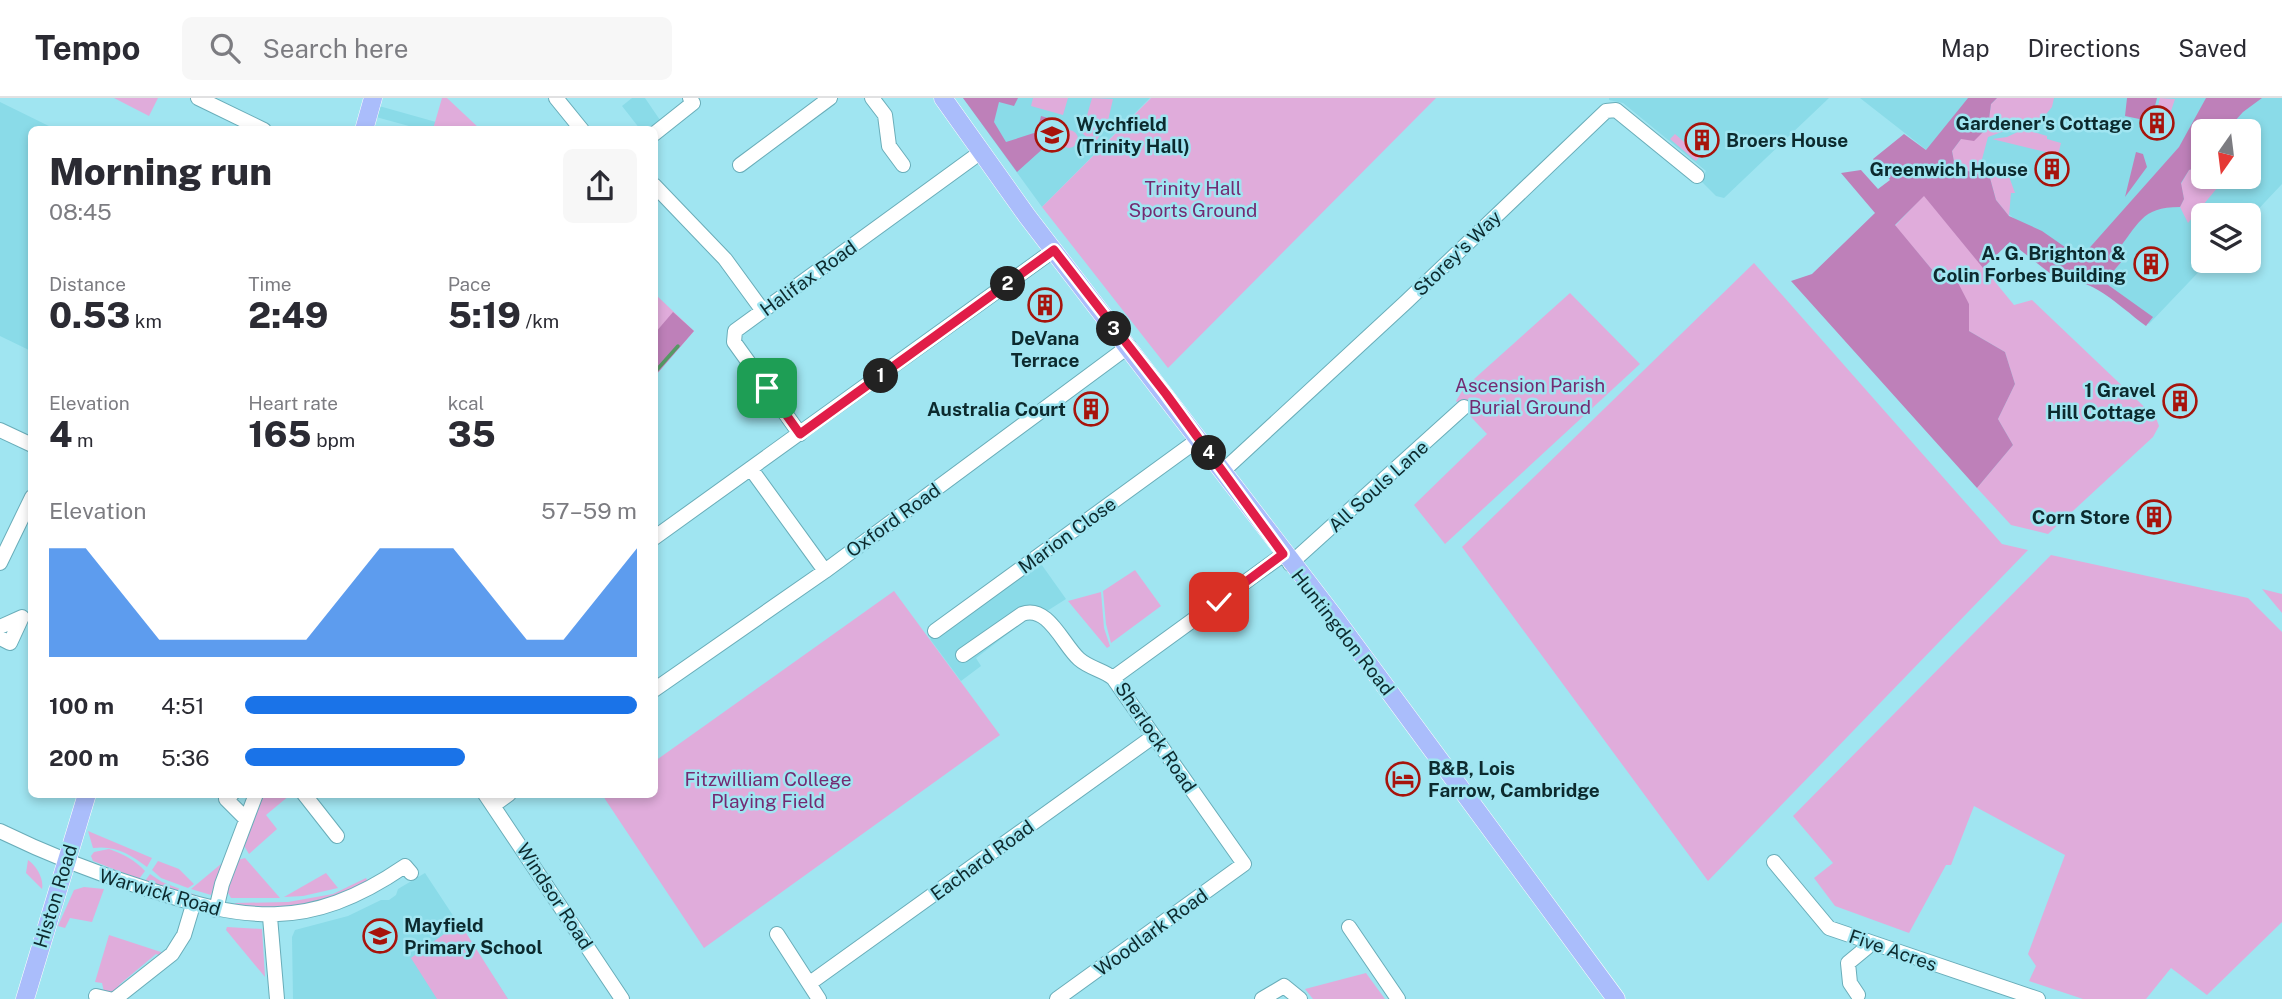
<!DOCTYPE html>
<meta charset="utf-8">
<style>
body{margin:0;font-family:"Public Sans",sans-serif;background:#f7f7f7;color:#2b2b33;height:100vh;display:flex;flex-direction:column;font-size:26px;white-space:nowrap}
*{box-sizing:border-box;margin:0}
p{font-size:23px;color:#7c7c81}
.icon{flex:none;width:38px;height:38px;fill:none;stroke:currentColor;stroke-width:2;stroke-linecap:round;stroke-linejoin:round}
.map{position:relative;flex:1;overflow:hidden}
.panel{position:absolute;left:28px;top:28px;width:630px;height:672px;display:flex;flex-direction:column;background:#fff;border-radius:10px;box-shadow:0 4px 10px #0003}
.panel>*{flex:none}
.needle{width:46px;rotate:194deg}
.tools{position:absolute;left:2191px;top:21px;display:grid;gap:14px}
.tools a{display:grid;place-items:center;width:70px;height:70px;border-radius:10px;background:#fff;box-shadow:0 4px 10px #0003;font-size:35px}
.pin{position:absolute;display:grid;place-items:center;width:60px;height:60px;color:#fff;margin:-30px;border-radius:14px;box-shadow:0 4px 10px #0006}
.km{position:absolute;width:35px;height:35px;margin:-18px;border-radius:50%;background:#222;color:#fff;font-size:19px;line-height:35px;text-align:center}
.round{display:grid;place-items:center;flex:none;width:74px;height:74px;border-radius:10px;background:#f7f7f7}
.summary{display:flex;align-items:center;justify-content:space-between;height:119px;padding:0 21px}
h1{font-size:38px;font-weight:800;line-height:52px}
.figures{display:grid;grid-template-columns:repeat(3,1fr);gap:10px;height:119px;padding:7px 21px}
.figures div{display:grid;align-content:center}
.figures b{font-size:35px;font-weight:800}
.figures small{font-size:19px;font-weight:400}
.figures p{font-size:19px}
.chart{height:196px;padding:14px 21px}
.chart p{display:flex;justify-content:space-between}
.chart svg{width:100%;height:126px;margin-top:7px;fill:#1a73e8;opacity:.7}
ul{padding:0 21px;list-style:none;font-size:23px}
li{display:grid;grid-template-columns:112px 84px 1fr;align-items:center;height:52px}
li i{height:18px;border-radius:9px;background:#1a73e8}
header{display:flex;align-items:center;gap:42px;box-sizing:border-box;height:98px;padding:0 35px;background:#fff;border-bottom:2px solid #e1e1e2}
header strong{font-size:33px}
nav{display:flex;gap:38px;margin-inline-start:auto;font-size:24px}
.search{width:490px;height:63px;background:#f7f7f7;display:flex;align-items:center;gap:18px;box-sizing:border-box;padding:0 24px;border-radius:10px;color:#7c7c81;font-size:26px}
.map>svg:first-child{display:block}
.built{fill:#8adbe8;fill-rule:evenodd}
.green{fill:#e0acdb}
.forest{fill:#be80b9}
.lines{fill:none;stroke-linecap:round;stroke-linejoin:round}
.stream{stroke:#559a64;stroke-width:3.5}
.minor-casing{stroke:#69adb9;stroke-width:16}
.major-casing{stroke:#fff;stroke-width:19}
.minor{stroke:#fff;stroke-width:14}
.major{stroke:#aabdfb;stroke-width:18}
.route-casing{stroke:#fff;stroke-width:14}
.route{stroke:#e11d48;stroke-width:9}
.labels{text-anchor:middle;dominant-baseline:central;stroke-width:5;stroke-linejoin:round;paint-order:stroke}
.poi-label{font-size:19px;font-weight:bold;fill:#0c2a2e;stroke:#a0e5f1;text-anchor:end}
.park-label{font-size:19px;fill:#742a71;stroke:#a0e5f1}
.street-label{font-size:19px;fill:#0c2a2e;stroke:#a0e5f1}
</style>
<header>
<strong>Tempo</strong>
<div class="search"><svg class="icon" aria-label="search" viewBox="0 0 24 24"><circle cx="10" cy="10" r="6"/><path d="M15 15l6 6"/></svg>Search here</div>
<nav><a>Map</a><a>Directions</a><a>Saved</a></nav>
</header>
<div class="map">
<svg width="2282" height="901" viewBox="0 0 2282 901">
<rect width="100%" height="100%" fill="#a0e5f1"/>
<path class="built" d="M632,0H645L660,22L648,31H640L622,8Z
M963,0H1150L1042,109Z
M1609,0H1829L1724,100L1716,98L1700,82L1706,73L1623,5L1609,2Z
M1860,0H2282V86L2249,121V117H2203V163H2209L2149,226ZM2203,33H2249V79H2203Z
M0,4L55,31L32,32L31,253L0,238Z
M379,8L436,24L433,31H420L376,19Z
M1039,463L1066,501L1047,513L1029,520L976,560L981,568L961,583L930,541Z
M425,775L508,901H293L292,839L295,832L348,818L381,802H389L396,797L398,791Z"/>
<path class="green" d="M114,0H158L149,18Z
M442,0H447L480,31H433Z
M1033,0H1068L1063,17L1031,8Z
M1092,0L1113,1L1107,27L1094,46L1082,35Z
M1151,0H1436L1168,270L1042,109Z
M1997,0H2054L2052,9L2037,27H2021L1988,39L1981,65L2007,73L2015,95H2011L2009,118L1996,102L1990,80L1955,69L1952,53L1961,41L1988,29L1991,6Z
M2160,0L2175,1L2169,19L2156,16Z
M2024,31L2047,38V41L2061,45L2058,57L1992,41L2007,39Z
M1060 41a9 9 0 1 1 18 0a9 9 0 1 1-18 0Z
M1675,36L1700,58L1696,63L1670,41Z
M2203,68V79H2221L2223,83L2188,125L2180,109L2184,101L2181,86L2189,72Z
M1924,97L2014,207L2032,202L2156,320L2159,328L2153,339L2048,436L2011,427L1977,390L2013,347L1998,321L2015,286L2005,254L1969,233V206L1934,174L1895,128Z
M1754,165L2002,446L2028,452L1708,783L1462,449Z
M1570,195L1640,266L1445,446L1414,407L1487,336L1456,303L1464,290Z
M655,196L694,233L655,278Z
M2051,457L2248,500L2282,534V824L2207,897L2171,870L2146,901H2083L2029,883L2036,868L2028,856L2065,757L1974,708L1951,767H1946L1909,835L1835,808L1814,780L1833,765L1793,718Z
M1135,472L1161,508L1111,545L1106,526L1103,493Z
M2262,491L2282,496V515Z
M894,493L1000,637L704,850L603,698L654,696L655,663Z
M1101,494L1104,530L1110,548L1107,550L1068,503Z
M266,697H290L266,717L277,731L249,756L243,746L256,709Z
M88,733L152,760L147,769C130,756 115,747 93,750Z
M109,751C123,756 135,762 145,773L139,781L93,763L91,758L94,754Z
M245,760L280,800H231L227,793L238,762Z
M28,762C37,768 44,781 42,791L26,775Z
M158,763L179,771L194,786L188,790L161,780L152,772Z
M222,766L211,797L191,791L221,766Z
M326,775L338,790L303,798L284,799Z
M150,776L162,784L201,799L145,783Z
M366,780L368,784C327,806 282,813 236,808L235,805L288,804L333,796Z
M84,789L104,791L92,824L70,820L65,830L58,828L74,792Z
M458,826L463,830L508,901H437L411,860Z
M227,829L262,831L265,879L226,832Z
M109,837L167,856L163,859L156,856L119,887L124,891L116,896L104,894L102,885L95,884Z
M1366,875L1385,901H1313L1305,891Z"/>
<path class="forest" d="M963,0H1018L1014,8L999,4L994,24L1006,44L1037,34L1041,18L1062,24L1057,38L1017,74Z
M1968,0H1997L1991,6L1988,29L1974,43L1961,41L1952,53L1955,69L1990,80L1996,102L2009,118L2042,133L2075,156H2084L2179,49L2206,0H2262L2243,14L2226,33H2203V68L2189,72L2181,85L2184,101L2180,109C2140,109 2139,127 2116,154L2123,162L2104,184L2153,219L2146,228C2115,205 2095,181 2056,180L2010,144L1983,170L1924,98L1895,127L1934,174L1955,179L1969,206V233L2005,254L2015,286L1998,321L2013,347L1977,390L1791,183L1812,176L1875,115L1841,75L1861,72L1878,91L1890,82L1873,61L1904,36L1926,52Z
M2127,0H2157L2153,16L2147,15L2144,22L2125,18Z
M2136,54L2143,56L2147,69L2125,99Z
M673,214L694,233L655,278V235Z"/>
<g class="lines">
<path class="stream" d="M654,275L678,248"/>
<defs>
<path id="minor" d="M198,0L264,32
M556,0L582,32
M872,0L885,17L889,48L903,67
M654,36L693,5L690,0
M740,67L830,0
M654,87L725,161L763,213
M0,332L32,347
M800,336L734,244L735,233L981,54
M751,371L825,473
M1223,373L1406,204L1606,13L1616,12L1697,78
M654,440L1054,152
M0,465L32,399
M1290,466L1464,309
M0,529L22,519L10,545L0,540
M935,533L1199,341
M963,557L1022,516C1048,506 1063,547 1079,561C1089,570 1103,572 1113,580
M654,592L825,473L1129,248
M232,696L226,701L245,720
M304,696L337,738
M485,696L622,901
M494,707L509,696
M0,733C45,755 90,773 138,788C244,823 307,835 405,768L411,775
M1774,764L1829,830L2038,901
M216,812L222,786L256,696
M270,819L277,901
M1349,829L1398,901
M777,836L819,901
M810,885L1154,638
M1858,897L1850,885L1848,865L1871,846
M96,898L109,901
M115,901L172,856L184,837L193,807
M1057,901L1244,766L1113,580L1284,456
M1262,901L1284,888L1300,901"/>
<path id="major" d="M943,0L1027,118L1332,516L1616,901
M364,32L373,0
M25,901L87,696"/>
</defs>
<use href="#minor" class="minor-casing"/>
<use href="#major" class="major-casing"/>
<use href="#minor" class="minor"/>
<use href="#major" class="major"/>
</g>
<g class="lines">
<defs>
<path id="route" d="M767,290L800,336L1054,152L1166,296L1283,456L1219,504"/>
</defs>
<use href="#route" class="route-casing"/>
<use href="#route" class="route"/>
</g>
<defs>
<symbol id="building-ring" viewBox="-11 -11 22 22"><circle r="9.5" fill="#a0e5f1" stroke="#a7140c" stroke-width="1.5"/><path d="M-4-6H4V6H1V3H-1V6H-4ZM-2.5-4.3h1.7v1.8h-1.7ZM.8-4.3h1.7v1.8H.8ZM-2.5-1h1.7V.8h-1.7ZM.8-1h1.7V.8H.8Z" fill="#a7140c"/></symbol>
<symbol id="university-ring" viewBox="-11 -11 22 22"><circle r="9.5" fill="#a0e5f1" stroke="#a7140c" stroke-width="1.5"/><path d="M0-5L7-2L0 1L-7-2ZM-4 1L0 2.5L4 1V4Q0 6-4 4Z" fill="#a7140c"/></symbol>
<symbol id="hotel-ring" viewBox="-11 -11 22 22"><circle r="9.5" fill="#a0e5f1" stroke="#a7140c" stroke-width="1.5"/><path d="M-6-4.5h1.5V1H6V5H4.5V3h-9V5H-6ZM-4 0a1.8 1.8 0 1 1 3.6 0ZM.5 0V-2.5h3Q6-2.5 6 0Z" fill="#a7140c"/></symbol>
<symbol id="school-ring" viewBox="-11 -11 22 22"><circle r="9.5" fill="#a0e5f1" stroke="#a7140c" stroke-width="1.5"/><path d="M0-5L7-2L0 1L-7-2ZM-4 1L0 2.5L4 1V4Q0 6-4 4Z" fill="#a7140c"/></symbol>
</defs>
<g fill-rule="evenodd">
<use href="#building-ring" x="2138" y="6" width="38" height="38"/>
<use href="#university-ring" x="1033" y="18" width="38" height="38"/>
<use href="#building-ring" x="1683" y="23" width="38" height="38"/>
<use href="#building-ring" x="2033" y="52" width="38" height="38"/>
<use href="#building-ring" x="2132" y="147" width="38" height="38"/>
<use href="#building-ring" x="1026" y="188" width="38" height="38"/>
<use href="#building-ring" x="2161" y="284" width="38" height="38"/>
<use href="#building-ring" x="1072" y="292" width="38" height="38"/>
<use href="#building-ring" x="2135" y="400" width="38" height="38"/>
<use href="#hotel-ring" x="1384" y="662" width="38" height="38"/>
<use href="#school-ring" x="361" y="819" width="38" height="38"/>
</g>
<g class="labels">
<g class="poi-label">
<text x="2132" y="25">Gardener's Cottage</text>
<text x="1076" y="26" text-anchor="start">Wychfield<tspan x="1076" dy="22">(Trinity Hall)</tspan></text>
<text x="1726" y="42" text-anchor="start">Broers House</text>
<text x="2028" y="71">Greenwich House</text>
<text x="2126" y="155">A. G. Brighton &amp;<tspan x="2126" dy="22">Colin Forbes Building</tspan></text>
<text x="1045" y="240" text-anchor="middle">DeVana<tspan x="1045" dy="22">Terrace</tspan></text>
<text x="2156" y="292">1 Gravel<tspan x="2156" dy="22">Hill Cottage</tspan></text>
<text x="1066" y="311">Australia Court</text>
<text x="2130" y="419">Corn Store</text>
<text x="1428" y="670" text-anchor="start">B&amp;B, Lois<tspan x="1428" dy="22">Farrow, Cambridge</tspan></text>
<text x="404" y="827" text-anchor="start">Mayfield<tspan x="404" dy="22">Primary School</tspan></text>
</g>
<g class="park-label">
<text x="1193" y="90">Trinity Hall<tspan x="1193" dy="22">Sports Ground</tspan></text>
<text x="1530" y="287">Ascension Parish<tspan x="1530" dy="22">Burial Ground</tspan></text>
<text x="768" y="681">Fitzwilliam College<tspan x="768" dy="22">Playing Field</tspan></text>
</g>
<g class="street-label">
<text transform="translate(1457 155) rotate(-44)">Storey's Way</text>
<text transform="translate(808 180) rotate(-36)">Halifax Road</text>
<text transform="translate(1378 388) rotate(-42)">All Souls Lane</text>
<text transform="translate(893 422) rotate(-36)">Oxford Road</text>
<text transform="translate(1067 437) rotate(-36)">Marion Close</text>
<text transform="translate(1343 534) rotate(52)">Huntingdon Road</text>
<text transform="translate(1156 639) rotate(56)">Sherlock Road</text>
<text transform="translate(982 762) rotate(-36)">Eachard Road</text>
<text transform="translate(160 794) rotate(16)">Warwick Road</text>
<text transform="translate(55 798) rotate(-73)">Histon Road</text>
<text transform="translate(555 798) rotate(57)">Windsor Road</text>
<text transform="translate(1151 834) rotate(-36)">Woodlark Road</text>
<text transform="translate(1893 852) rotate(19)">Five Acres</text>
</g>
</g>
</svg>
<div class="tools">
<a><svg class="needle" viewBox="-14 -14 28 28"><path d="M0-13l5 13h-10z" fill="#e53935"/><path d="M0 13l5-13h-10z" fill="#7c7c81"/></svg></a>
<a><svg class="icon" aria-label="layers" viewBox="0 0 24 24"><path d="M12 4l9 5-9 5-9-5zM3 14l9 5 9-5"/></svg></a>
</div>
<div class="pin" style="left:767px;top:290px;background:#1e9e55"><svg class="icon" aria-label="arrive" viewBox="0 0 24 24"><path d="M6 21V4h12l-3 4 3 4H6"/></svg></div>
<div class="pin" style="left:1219px;top:504px;background:#d93025"><svg class="icon" aria-label="check" viewBox="0 0 24 24"><path d="M5 12l5 5 9-10"/></svg></div>
<b class="km" style="left:881px;top:278px">1</b>
<b class="km" style="left:1008px;top:186px">2</b>
<b class="km" style="left:1114px;top:231px">3</b>
<b class="km" style="left:1209px;top:355px">4</b>
<section class="panel">
<div class="summary"><div><h1>Morning run</h1><p>08:45</p></div><a class="round"><svg class="icon" aria-label="share" viewBox="0 0 24 24"><path d="M12 15V3M7 8l5-5 5 5M5 13v7h14v-7"/></svg></a></div>
<div class="figures">
<div><p>Distance</p><b>0.53<small> km</small></b></div>
<div><p>Time</p><b>2:49</b></div>
<div><p>Pace</p><b>5:19<small> /km</small></b></div>
</div>
<div class="figures">
<div><p>Elevation</p><b>4<small> m</small></b></div>
<div><p>Heart rate</p><b>165<small> bpm</small></b></div>
<div><p>kcal</p><b>35</b></div>
</div>
<div class="chart"><p><span>Elevation</span>57–59 m</p>
<svg viewBox="0 0 160 44" preserveAspectRatio="none"><path d="M0 44V6L10 6L20 22L30 38L40 38L50 38L60 38L70 38L80 22L90 6L100 6L110 6L120 22L130 38L140 38L150 22L160 6V44z"/></svg>
</div>
<ul>
<li><b>100 m</b>4:51<i style="width:100%"></i></li>
<li><b>200 m</b>5:36<i style="width:56%"></i></li>
</ul>
</section>
</div>
